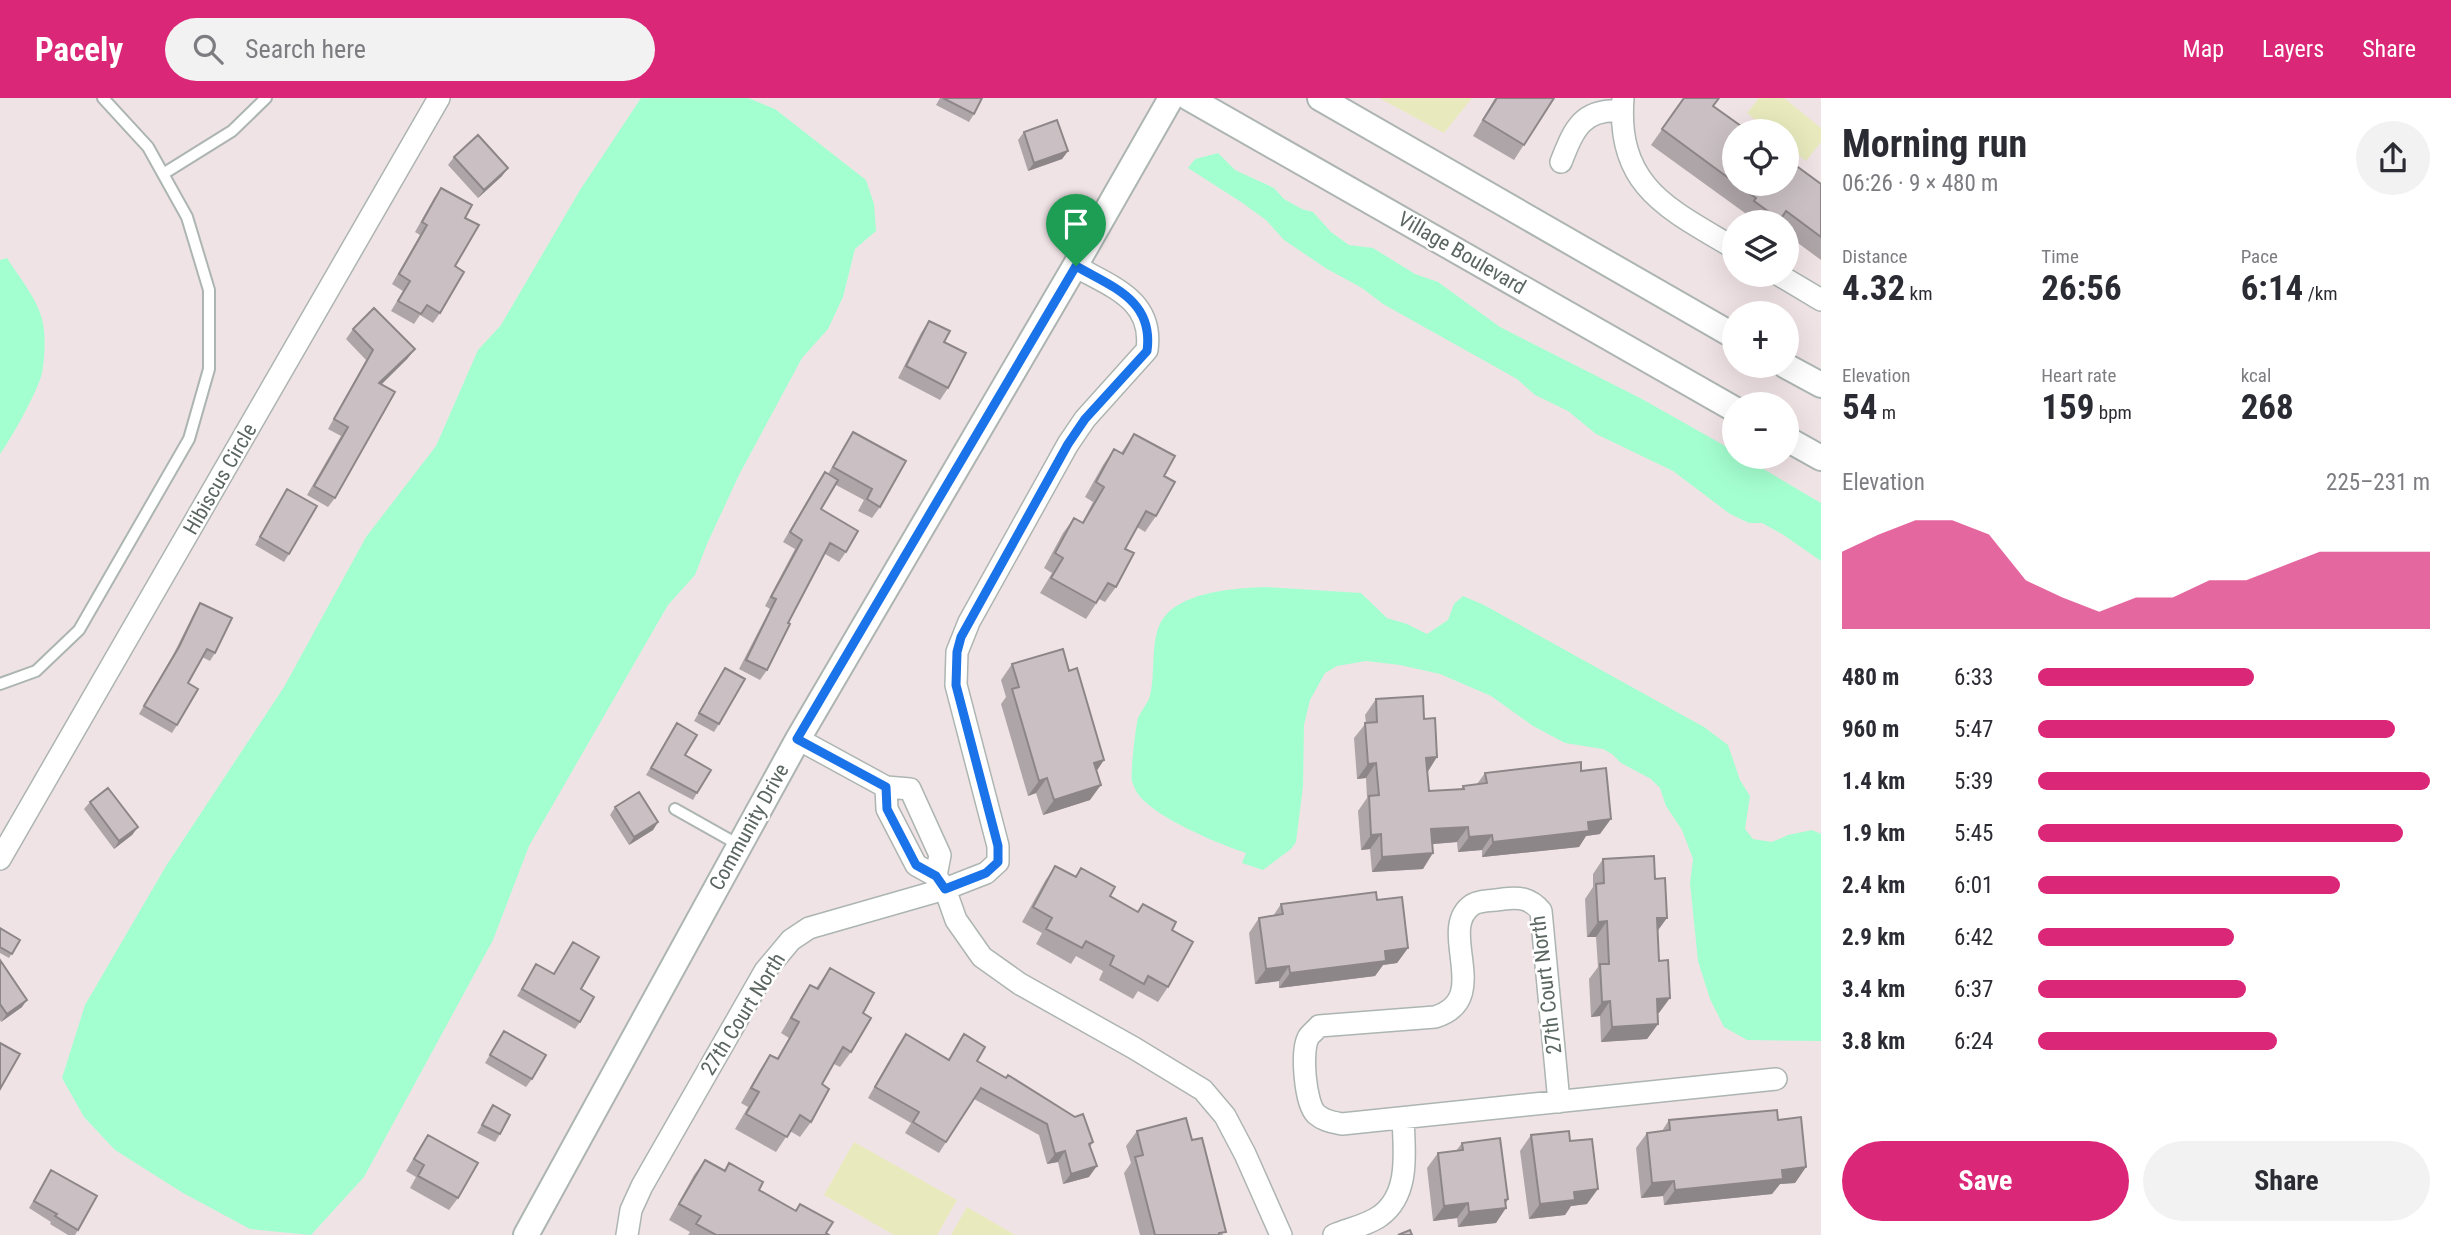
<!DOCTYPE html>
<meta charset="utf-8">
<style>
body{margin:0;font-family:"Roboto Condensed",sans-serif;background:#f2f2f3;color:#2b2b33;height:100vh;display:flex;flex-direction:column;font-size:26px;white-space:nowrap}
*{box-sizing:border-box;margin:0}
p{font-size:23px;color:#7c7c81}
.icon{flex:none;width:38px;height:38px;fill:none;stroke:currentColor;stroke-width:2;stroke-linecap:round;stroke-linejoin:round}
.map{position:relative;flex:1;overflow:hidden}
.panel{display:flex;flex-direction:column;background:#fff;width:630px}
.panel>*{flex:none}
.tools{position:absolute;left:1722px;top:21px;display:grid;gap:14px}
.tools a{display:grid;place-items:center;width:77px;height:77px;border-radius:50%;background:#fff;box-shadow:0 7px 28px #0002;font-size:35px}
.pin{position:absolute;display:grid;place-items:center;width:60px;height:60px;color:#fff;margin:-72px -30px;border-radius:50% 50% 50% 0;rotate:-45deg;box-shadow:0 0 7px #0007}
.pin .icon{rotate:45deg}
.round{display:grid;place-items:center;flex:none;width:74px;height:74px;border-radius:37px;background:#f2f2f3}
.summary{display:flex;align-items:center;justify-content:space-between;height:119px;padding:0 21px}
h1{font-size:38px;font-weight:700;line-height:52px}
.figures{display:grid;grid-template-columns:repeat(3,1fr);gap:10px;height:119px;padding:7px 21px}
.figures div{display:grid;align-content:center}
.figures b{font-size:35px;font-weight:700}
.figures small{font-size:19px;font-weight:400}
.figures p{font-size:19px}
.chart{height:196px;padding:14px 21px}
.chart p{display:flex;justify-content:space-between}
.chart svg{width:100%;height:126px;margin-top:7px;fill:#db2777;opacity:.7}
.primary-button{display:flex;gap:14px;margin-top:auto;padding:14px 21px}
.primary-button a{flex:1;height:80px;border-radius:42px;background:#db2777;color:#fff;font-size:28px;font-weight:700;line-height:80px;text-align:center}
.primary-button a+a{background:#f2f2f3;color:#2b2b33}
ul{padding:0 21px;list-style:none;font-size:23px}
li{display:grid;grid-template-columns:112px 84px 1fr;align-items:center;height:52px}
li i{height:18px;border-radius:9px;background:#db2777}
header{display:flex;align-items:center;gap:42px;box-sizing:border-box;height:98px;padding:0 35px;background:#db2777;color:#fff}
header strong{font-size:33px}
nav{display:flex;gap:38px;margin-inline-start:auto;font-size:24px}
.search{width:490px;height:63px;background:#f2f2f3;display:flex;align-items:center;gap:18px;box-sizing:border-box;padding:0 24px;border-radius:38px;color:#7c7c81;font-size:26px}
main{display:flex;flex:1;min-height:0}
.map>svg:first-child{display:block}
.green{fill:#e8eabd}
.water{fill:#a4ffd0}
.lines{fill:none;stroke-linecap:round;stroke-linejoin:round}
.service-casing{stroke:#acb5b2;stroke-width:14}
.minor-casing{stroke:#acb5b2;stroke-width:24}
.tertiary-casing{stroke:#acb5b2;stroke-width:28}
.service{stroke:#fff;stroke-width:10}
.minor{stroke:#fff;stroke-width:21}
.tertiary{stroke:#fff;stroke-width:24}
.wall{fill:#aea5a8}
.shaded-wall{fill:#8d8688}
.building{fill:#cac0c3;stroke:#8d8688;stroke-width:2}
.route-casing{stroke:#fff;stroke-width:14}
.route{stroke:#1a73e8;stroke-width:9}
.labels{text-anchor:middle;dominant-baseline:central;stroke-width:5;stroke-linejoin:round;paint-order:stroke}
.street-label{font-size:21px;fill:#5b6661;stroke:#fff}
</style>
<header>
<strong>Pacely</strong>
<div class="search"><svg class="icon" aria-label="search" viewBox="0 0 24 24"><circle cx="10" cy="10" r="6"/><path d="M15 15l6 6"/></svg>Search here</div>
<nav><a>Map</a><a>Layers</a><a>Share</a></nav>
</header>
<main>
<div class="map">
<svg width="1821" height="1137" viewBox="0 0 1821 1137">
<rect width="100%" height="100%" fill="#f0e3e5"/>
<path class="green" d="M1379,0H1472L1444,35Z
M1759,0H1784L1821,30V44L1806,63L1787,47V33H1769L1747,15Z
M854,1044L957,1102L937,1137H894L824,1097Z
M967,1109L1015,1137H951Z"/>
<path class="water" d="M641,0H748L775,11L866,82L874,106L876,133L855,151L843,199L828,231L802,260L739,377L707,446L695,477L668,507L529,748L493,842L364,1079L311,1137L250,1131L183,1095L115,1052L84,1019L62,980L85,907L166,768L284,589L366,439L436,348L478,252L501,227L580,92Z
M1218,55L1235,72L1274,90L1284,101L1302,111L1313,114L1331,134L1349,147L1373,150L1415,176L1438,184L1500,229L1642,301L1734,353V359H1743L1821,405V463L1782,436L1762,425H1749L1730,416L1673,373L1596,336L1568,313L1535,297L1517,281L1383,206L1362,190L1327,171L1284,142L1266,122L1241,104L1188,70L1195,61Z
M7,160C19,179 36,199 42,221C46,236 45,259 42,275C38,293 11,341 0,356V162Z
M1266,489L1361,495L1387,520L1407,526L1427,536L1448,522L1454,506L1463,498L1484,507L1704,629L1728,647L1740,682L1750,698L1745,731L1753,741L1772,744L1788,737L1812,732L1821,736V943L1747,942L1724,929L1710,901L1698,863L1690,785L1693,761L1682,732L1666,708L1660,690L1651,681L1621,665L1612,656L1603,651L1565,645L1533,628L1491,598L1440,576L1400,567L1366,563L1337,568L1325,575L1310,602L1304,627L1303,688L1296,744L1291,751L1263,772L1242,765L1246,755C1219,746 1150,718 1136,693C1135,690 1133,687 1132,683C1130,676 1136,627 1138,620C1141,613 1146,607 1149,601C1157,578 1148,538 1165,518C1186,493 1236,490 1266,489Z"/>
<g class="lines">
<defs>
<path id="service" d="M163,76L232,33L266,0
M0,586L36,573L79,532L189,341L209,271V192L187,119L148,49L103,0
M675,711L739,747"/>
<path id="minor" d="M1623,0C1616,89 1669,111 1734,150
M1561,64C1574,31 1582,10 1622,13
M1779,177L1821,202
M798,641L886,689L910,691L940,757L936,778
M886,689L887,711L916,767L936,778L945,791L956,822L982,859L1020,886L1134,950L1203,992L1225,1018L1245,1056L1281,1137
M0,761L439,0
M1559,1004L1541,813C1530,800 1520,799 1503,801C1494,803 1479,802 1472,807C1436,832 1494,901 1435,919L1319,928C1316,932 1310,936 1308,940C1301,954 1305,1005 1316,1016C1324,1023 1332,1024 1342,1026L1776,981
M627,1137L631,1112L642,1088L765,873L791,842L809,830L945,791L986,775L998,764V748L956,587L957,554L969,524L1068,346L1085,321L1147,252C1154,202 1112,189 1075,168
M1334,1137C1348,1131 1368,1127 1380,1118C1411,1096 1404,1051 1403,1020"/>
<path id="tertiary" d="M1189,0L1734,311
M1320,0L1734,238
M1786,268L1821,287
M1787,341L1821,360
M526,1137L798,641L1075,168L1171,0"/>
</defs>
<use href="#service" class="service-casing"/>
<use href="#minor" class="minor-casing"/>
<use href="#tertiary" class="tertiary-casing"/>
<use href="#service" class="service"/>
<use href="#minor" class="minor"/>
<use href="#tertiary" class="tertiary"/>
</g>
<path class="wall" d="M940,0H982L974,16L969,24L936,7Z
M1495,0H1554L1514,62L1473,38Z
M1684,0L1713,8L1734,33V86H1821V162L1787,137V124H1751L1743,118L1745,115L1651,47Z
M1024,34L1068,53L1062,61L1028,73L1018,42Z
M454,59L502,78L478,100L448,67Z
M441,90L465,120L455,168L440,215L433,225L420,217L414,226L391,213L403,193L392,186L420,137L415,134L434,100Z
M929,223L944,244L948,290L940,302L898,280L921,235Z
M353,231L408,260L381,286L335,400L328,409L307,397L341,338L328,331L366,262L346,241Z
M853,334L880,409L872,420L858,413L864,402L836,387L821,411L846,454L839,464L825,456L788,525L767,572L760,582L739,571L770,511L765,508L795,451L783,444L818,384L825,374L828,376L845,346Z
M1134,336L1164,378L1156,418L1145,434L1137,429L1125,451L1116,489L1105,504L1099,501L1086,521L1040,495L1052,475L1044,470L1063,435L1074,420L1082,425L1093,404L1085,399L1103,367L1114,351L1121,355Z
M287,391L289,456L284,464L255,447Z
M200,505L215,555L210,563L202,559L188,585L177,627L172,635L139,616L173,557L195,513Z
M1012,566L1097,673L1090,702L1043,717L1036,695L1028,698L1001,606L1006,599L1001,582Z
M725,570L719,626L714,634L694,623Z
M1376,601L1427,674L1429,693L1461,691L1463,688L1477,686L1485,675L1581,673L1600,736L1586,738L1579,749L1482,759V752L1458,754L1457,744L1433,746L1423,771L1372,774L1370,751L1361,752L1358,713L1367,700L1366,680L1357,681L1354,640L1366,625L1365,617Z
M677,625L685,657L697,695L693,702L646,677Z
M90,704L138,729L132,737L114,751L84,711Z
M615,709L658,724L653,732L629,747L610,717Z
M1603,761L1658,833L1659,915H1658V926L1647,941L1601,944L1600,918L1591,919L1589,881L1598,869L1596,839H1587L1585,801L1593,789V776Z
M1055,768L1075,779L1081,770L1110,798L1138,814L1143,806L1172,832L1168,889L1158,904L1138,893L1133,901L1099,882L1103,873L1076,858L1071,866L1036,846L1042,835L1022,824L1045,783Z
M1377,802L1408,850L1397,865L1383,867L1375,878L1279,890V883L1255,886L1249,835L1259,820L1273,818L1281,806Z
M0,830L20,842L9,860L0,855Z
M573,844L581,891L580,924L575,931L517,898L536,866L554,876Z
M0,862L22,909L1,924L0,922Z
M830,870L863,915L851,954L840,969L834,966L822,986L811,1024L800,1039L790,1033L776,1054L735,1031L748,1009L741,1005L760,972L770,957L777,960L789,940L781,935L800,902L810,887L816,890Z
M504,933L532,981L526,989L485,965Z
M906,936L949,961L964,936L977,963L1093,1044L1090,1049L1089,1079L1063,1086L1058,1064L1047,1066L1039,1037L974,1001L939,1055L905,1035L911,1025L868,1000L898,947Z
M493,1007L500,1036L495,1044L477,1035Z
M1669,1022H1778L1806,1069L1795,1085L1780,1086L1772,1096L1664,1107L1663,1098L1641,1100L1636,1050L1647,1035L1662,1033Z
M1137,1033L1192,1042L1223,1137H1140L1124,1075L1131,1065L1126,1048Z
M428,1037L458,1100L449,1112L410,1090L416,1079L406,1073L420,1049Z
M1531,1037L1570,1043L1587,1106L1571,1108L1565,1117L1529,1121L1520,1053Z
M1462,1045L1508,1101L1496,1125L1458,1129L1457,1120L1433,1123L1427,1070L1438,1055L1456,1053Z
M705,1062L724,1073L729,1065L759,1092L795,1113L800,1106L829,1137H688L690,1134L669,1122L694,1077Z
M51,1072L78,1132L75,1137H68L50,1126L51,1124L29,1110Z"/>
<path class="shaded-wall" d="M1068,53L1062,61L1028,73L1034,65Z
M508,70L502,78L478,100L484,92Z
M415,251L408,260L373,295L379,285Z
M1437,659L1427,675L1426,660Z
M1104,662L1094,677V665Z
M1376,665L1366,680L1357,681L1368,666Z
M1047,680L1036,695L1028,698L1039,683Z
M1101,687L1090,702L1043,717L1054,702Z
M1611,721L1600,736L1586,738L1579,749L1482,759L1493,744L1588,724Z
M658,724L653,732L629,747L634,739Z
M138,729L132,737L114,751L119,743Z
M1468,729L1457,744L1421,747L1431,731Z
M1381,736L1370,751L1361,752L1371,737Z
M1492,737L1482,752L1458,754L1469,739Z
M1433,755L1423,771L1372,774L1382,759Z
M1657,820H1667L1656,835Z
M1607,823L1596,839H1587L1598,824Z
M1408,850L1397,865L1383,867L1375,878L1279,890L1290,875L1385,853Z
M1289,868L1279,883L1255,886L1266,871Z
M1670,900L1659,915L1646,916L1657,901Z
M27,902L22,909L1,924L7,916Z
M1610,903L1600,918L1591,919L1602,904Z
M1658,926L1647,941L1601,944L1612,929Z
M1065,1053L1058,1064L1047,1066L1055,1056Z
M1097,1068L1089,1079L1063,1086L1071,1076Z
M1806,1069L1795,1085L1780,1086L1772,1096L1664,1107L1675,1092L1782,1072Z
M1674,1083L1663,1098L1641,1100L1652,1085Z
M1598,1091L1587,1106L1571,1108L1565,1117L1529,1121L1540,1106L1574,1094Z
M1508,1101L1502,1110H1506L1496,1125L1458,1129L1469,1114Z
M1468,1105L1457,1120L1433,1123L1444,1108Z"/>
<path class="building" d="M943,0H982L974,16Z
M1497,0H1554L1524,47L1483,22Z
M1684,0H1719L1713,8L1748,33H1734V84L1662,31Z
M1057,22L1068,53L1034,65L1024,34Z
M478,37L508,70L484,92L454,59Z
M1787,61L1821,86V139L1786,113L1780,122L1754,103L1756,100L1736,86H1787Z
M441,90L472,107L465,120L479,127L455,168L464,174L440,215L427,207L421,216L398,203L410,183L399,176L427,127L422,124Z
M374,210L415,251L379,285L395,294L335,400L314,388L348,329L334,321L373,252L353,231Z
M929,223L950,233L944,244L966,255L948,290L906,268Z
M853,334L906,363L880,409L867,401L872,391L833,369Z
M1134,336L1175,358L1164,378L1175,384L1156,418L1146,413L1125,451L1134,455L1116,489L1108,485L1096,505L1051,480L1063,460L1055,455L1074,420L1083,425L1104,389L1096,384L1114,351L1123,356Z
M825,374L838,382L821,411L858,433L846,454L830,445L788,525L790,526L767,572L746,562L776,501L771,499L802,442L790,434Z
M287,391L317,408L289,456L260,439Z
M200,505L232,520L215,555L207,551L188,585L198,591L177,627L144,608L179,549Z
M1063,551L1069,573L1077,570L1104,662L1094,665L1101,687L1054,702L1047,680L1039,683L1012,591L1019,589L1012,566Z
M725,570L745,581L719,626L699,615Z
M1423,598L1424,621L1435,620L1437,659L1426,660L1429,693L1464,691L1463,688L1487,685L1485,675L1581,664V673L1606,670L1611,721L1588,724L1589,733L1493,744L1492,737L1469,739L1468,729L1431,731L1433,755L1382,759L1381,736L1371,737L1369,698L1379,697L1376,665L1368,666L1365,625L1377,624L1376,601Z
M677,625L697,637L685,657L711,672L697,695L651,670Z
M108,690L138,729L119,743L90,704Z
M639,694L658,724L634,739L615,709Z
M1654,758L1655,781L1665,780L1667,820H1657L1659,863L1668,862L1670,900L1657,901L1658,926L1612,929L1610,903L1602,904L1600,866H1609L1607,823L1598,824L1596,786L1604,785L1603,761Z
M1055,768L1076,779L1081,770L1115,789L1110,798L1138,814L1143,806L1176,824L1172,832L1193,844L1168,889L1148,878L1144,886L1110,867L1114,858L1086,843L1082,850L1046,831L1052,820L1033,809Z
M1376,794L1377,802L1402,799L1408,850L1385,853L1386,863L1290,875L1289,868L1266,871L1259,820L1283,816L1281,806Z
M0,830L20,842L12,856L0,849Z
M573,844L599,859L581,891L594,899L580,924L522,891L536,866L554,876Z
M0,862L27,902L7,916L0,906Z
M830,870L874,895L863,915L871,920L851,954L843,949L822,986L829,991L811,1024L800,1017L787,1039L746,1016L759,994L751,990L770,957L778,961L799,924L791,920L810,887L818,891Z
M504,933L546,957L532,981L490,957Z
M906,936L949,962L964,936L985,949L977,963L1006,980L1008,977L1075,1019L1083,1016L1093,1044L1089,1046L1097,1068L1071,1076L1065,1053L1055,1056L1047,1026L981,990L946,1044L913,1024L919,1014L875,989Z
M0,945L20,956L0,991Z
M493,1007L510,1017L500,1036L482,1027Z
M1777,1012L1778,1022L1801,1019L1806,1069L1782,1072L1783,1081L1675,1092L1674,1083L1652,1085L1647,1035L1670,1032L1669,1022Z
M1186,1020L1192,1042L1202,1040L1226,1134L1219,1135V1137H1155L1135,1059L1143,1057L1137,1033Z
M1569,1033L1570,1043L1592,1041L1598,1091L1574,1094L1575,1102L1540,1106L1531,1037Z
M428,1037L478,1065L458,1100L418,1078L424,1067L414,1061Z
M1500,1040L1508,1101L1505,1102L1506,1110L1469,1114L1468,1105L1444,1108L1438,1055L1463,1052L1462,1045Z
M705,1062L725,1073L729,1065L763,1084L759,1092L796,1113L800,1106L833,1124L826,1135L829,1137H716L696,1126L701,1118L679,1106Z
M51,1072L97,1098L78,1132L55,1118L57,1116L34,1103Z
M1410,1132L1412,1137H1398Z"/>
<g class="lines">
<defs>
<path id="route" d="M1076,168C1112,189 1154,202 1147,253L1085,321L1068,346L961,539L957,554L956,587L998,748V764L986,775L945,791L936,778L916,767L887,711L886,689L797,641Z"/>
</defs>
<use href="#route" class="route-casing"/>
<use href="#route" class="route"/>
</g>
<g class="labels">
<g class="street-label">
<text transform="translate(1462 155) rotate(30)">Village Boulevard</text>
<text transform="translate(220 381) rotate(-60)">Hibiscus Circle</text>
<text transform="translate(749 729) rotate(-61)">Community Drive</text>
<text transform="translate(1546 887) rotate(-97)">27th Court North</text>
<text transform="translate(743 916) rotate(-58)">27th Court North</text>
</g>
</g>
</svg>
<div class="tools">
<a><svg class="icon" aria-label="locate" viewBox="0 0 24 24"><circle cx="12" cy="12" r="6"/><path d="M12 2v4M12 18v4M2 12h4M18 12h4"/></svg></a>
<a><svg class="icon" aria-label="layers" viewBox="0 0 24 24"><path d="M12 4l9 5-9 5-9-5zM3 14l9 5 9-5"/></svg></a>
<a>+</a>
<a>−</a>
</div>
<div class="pin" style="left:1076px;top:168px;background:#1e9e55"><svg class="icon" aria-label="arrive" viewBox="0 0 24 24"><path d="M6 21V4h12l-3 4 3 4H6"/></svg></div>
</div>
<section class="panel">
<div class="summary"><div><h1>Morning run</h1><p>06:26 · 9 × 480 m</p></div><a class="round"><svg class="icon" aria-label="share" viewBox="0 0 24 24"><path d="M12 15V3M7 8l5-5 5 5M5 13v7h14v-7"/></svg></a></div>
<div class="figures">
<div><p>Distance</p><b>4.32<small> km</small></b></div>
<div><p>Time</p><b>26:56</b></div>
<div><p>Pace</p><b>6:14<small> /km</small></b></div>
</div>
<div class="figures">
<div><p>Elevation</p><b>54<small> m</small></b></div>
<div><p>Heart rate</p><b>159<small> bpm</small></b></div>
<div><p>kcal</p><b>268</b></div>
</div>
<div class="chart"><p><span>Elevation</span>225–231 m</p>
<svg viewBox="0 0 160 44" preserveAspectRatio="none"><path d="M0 44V17L10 11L20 6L30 6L40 11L50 27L60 33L70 38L80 33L90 33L100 27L110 27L120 22L130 17L140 17L150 17L160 17V44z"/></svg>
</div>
<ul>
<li><b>480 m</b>6:33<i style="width:55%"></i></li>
<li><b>960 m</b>5:47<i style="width:91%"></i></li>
<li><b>1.4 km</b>5:39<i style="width:100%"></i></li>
<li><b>1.9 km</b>5:45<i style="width:93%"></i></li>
<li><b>2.4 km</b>6:01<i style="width:77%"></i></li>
<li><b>2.9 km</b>6:42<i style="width:50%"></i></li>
<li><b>3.4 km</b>6:37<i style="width:53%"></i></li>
<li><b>3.8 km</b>6:24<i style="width:61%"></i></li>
</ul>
<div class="primary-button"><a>Save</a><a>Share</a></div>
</section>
</main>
